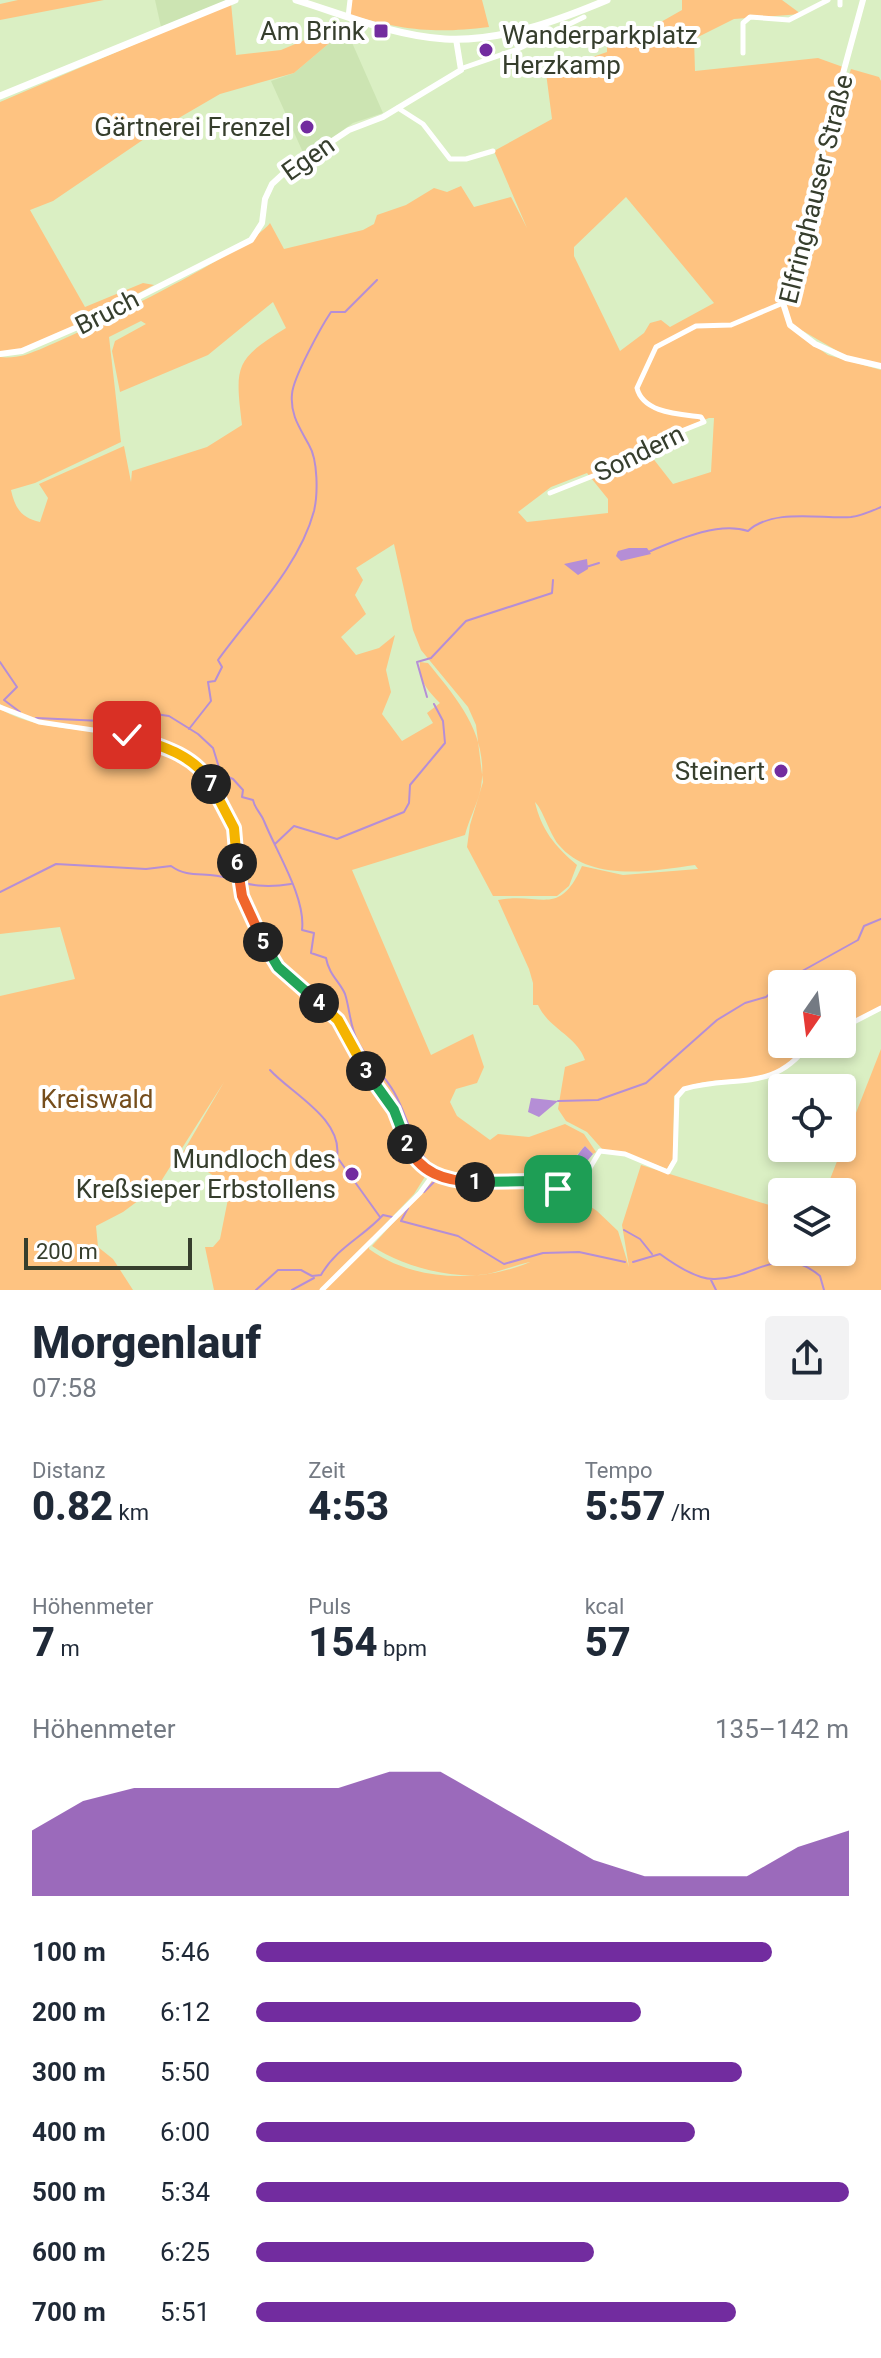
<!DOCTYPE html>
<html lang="de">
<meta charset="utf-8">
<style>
body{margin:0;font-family:Roboto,sans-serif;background:#f2f2f3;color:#1f2937;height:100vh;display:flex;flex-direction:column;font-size:30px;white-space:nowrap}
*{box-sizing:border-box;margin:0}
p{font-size:26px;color:#747a83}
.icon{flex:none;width:44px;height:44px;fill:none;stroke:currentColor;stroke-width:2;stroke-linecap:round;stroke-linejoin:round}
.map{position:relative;height:1290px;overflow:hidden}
.side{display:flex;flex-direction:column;background:#fff;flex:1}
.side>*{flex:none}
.needle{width:52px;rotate:194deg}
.tools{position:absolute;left:768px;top:970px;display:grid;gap:16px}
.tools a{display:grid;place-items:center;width:88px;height:88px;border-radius:8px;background:#fff;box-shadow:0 4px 12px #0003;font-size:40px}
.scale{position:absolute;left:24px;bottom:20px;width:168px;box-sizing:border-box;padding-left:8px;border:4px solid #363e2d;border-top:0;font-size:22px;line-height:28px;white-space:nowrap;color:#363e2d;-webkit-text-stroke:6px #fff;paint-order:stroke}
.pin{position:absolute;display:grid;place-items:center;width:68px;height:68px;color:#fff;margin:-34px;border-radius:16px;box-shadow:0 4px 12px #0006}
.km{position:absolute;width:40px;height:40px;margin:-20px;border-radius:50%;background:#222;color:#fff;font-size:22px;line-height:40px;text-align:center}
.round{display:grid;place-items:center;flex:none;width:84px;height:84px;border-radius:8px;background:#f2f2f3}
.overview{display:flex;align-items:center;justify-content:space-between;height:136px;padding:0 32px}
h1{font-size:44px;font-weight:800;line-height:60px}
.stats{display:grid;grid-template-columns:repeat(3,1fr);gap:12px;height:136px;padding:8px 32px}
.stats div{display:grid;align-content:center}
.stats b{font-size:40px;font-weight:800}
.stats small{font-size:22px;font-weight:400}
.stats p{font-size:22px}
.chart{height:224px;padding:16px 32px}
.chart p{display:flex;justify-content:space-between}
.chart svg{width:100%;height:144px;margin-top:8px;fill:#722c9f;opacity:.7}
ul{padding:0 32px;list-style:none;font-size:26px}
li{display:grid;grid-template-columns:128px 96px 1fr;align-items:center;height:60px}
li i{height:20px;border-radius:10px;background:#722c9f}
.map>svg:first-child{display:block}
.built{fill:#cce4b2}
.green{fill:#fec381;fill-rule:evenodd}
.water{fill:#b58ed6}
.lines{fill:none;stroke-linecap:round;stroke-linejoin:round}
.stream{stroke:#b58ed6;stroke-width:2}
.minor{stroke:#fff;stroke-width:5}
.tertiary{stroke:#fff;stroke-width:6}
.secondary{stroke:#fff;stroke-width:7}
.split-1-casing{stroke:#fff;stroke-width:16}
.split-2-casing{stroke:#fff;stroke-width:16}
.split-3-casing{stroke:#fff;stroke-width:16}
.split-4-casing{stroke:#fff;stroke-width:16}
.split-5-casing{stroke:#fff;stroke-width:16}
.split-6-casing{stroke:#fff;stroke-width:16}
.split-7-casing{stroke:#fff;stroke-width:16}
.split-8-casing{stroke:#fff;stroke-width:16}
.split-1{stroke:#22a559;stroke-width:10}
.split-2{stroke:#f0652b;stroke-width:10}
.split-3{stroke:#22a559;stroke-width:10}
.split-4{stroke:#f5b400;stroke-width:10}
.split-5{stroke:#22a559;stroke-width:10}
.split-6{stroke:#f0652b;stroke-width:10}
.split-7{stroke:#f5b400;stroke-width:10}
.split-8{stroke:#f5b400;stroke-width:10}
.poi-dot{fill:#722c9f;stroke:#fff;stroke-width:3}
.labels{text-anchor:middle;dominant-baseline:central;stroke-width:8;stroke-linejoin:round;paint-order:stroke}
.poi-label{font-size:26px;fill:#363e2d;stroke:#fff;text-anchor:end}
.street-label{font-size:26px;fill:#363e2d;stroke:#fff}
.park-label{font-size:26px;fill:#764e1c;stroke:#fff}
</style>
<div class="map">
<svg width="881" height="1290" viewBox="0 0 881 1290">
<rect width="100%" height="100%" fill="#daefc3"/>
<path class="built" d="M155,0H228L161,27Z
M346,29L383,113L353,123L305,157L271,81L294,73Z"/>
<path class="green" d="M18,0H104L0,20V4Z
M352,0H482L489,27C433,34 404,30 350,15Z
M682,0H782L801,14L734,19L694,39L695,71L818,58L843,67L816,161L808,212L782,302L773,306L785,302L815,211L825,152L851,69L879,77L881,81V364L846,356L803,331L798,334L828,355L881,370V1006L842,1026V984H782V1044H808C768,1100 706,1064 674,1096L673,1159L667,1169L626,1153L603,1150L587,1132L566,1121L558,1109L565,1067L585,1060C577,1036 549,1029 538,1005H533V983L529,969L498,900C542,892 559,918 582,866L623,875L698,869L695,865C652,871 590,883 558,844C549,832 543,810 535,802C541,829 555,847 577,865L569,886L557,896H493L467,847L470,825L483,782L476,725L468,707L421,650L413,630L394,544L356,568L363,580L355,595L366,614L341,637L356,655L379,648L395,635L386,670L391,692L382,714L402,741L433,723L427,713L440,703C428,691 418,680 420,662L428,663C458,700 489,735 481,787C478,803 469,819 465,835L352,870L431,1055L473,1034L484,1067L477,1083L456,1089L450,1102L457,1116L490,1140L498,1134L529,1137L565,1124L584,1134L596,1152L593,1154L585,1146L563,1170L554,1173L480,1175L474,1180L433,1172L418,1160L391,1102L361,1063L337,1015L270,955L269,962L336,1019L356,1058L396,1117L413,1160L426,1175L414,1194L370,1240L369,1249C414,1282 481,1283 530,1262C514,1265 498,1273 481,1275C447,1278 399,1265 372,1246L435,1177L469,1183L532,1182L567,1191L597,1211L618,1231L629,1267L622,1225L641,1165L782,1209V1252H842V1192H825L881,1049V1290H214L205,1247H213L220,1239L229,1194L221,1181L182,1154L224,1082L158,1186L123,1212L96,1226L98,1247L113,1259L133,1290H0V996L75,979L60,927L0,934V709C50,738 111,723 162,748C178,756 194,773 210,776C145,713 68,745 0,704V357C8,358 17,357 25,355C63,343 251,250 270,223L284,249L363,230L374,224L377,215L406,205L434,188L447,192L461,186L474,207L511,197L527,228L494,151L552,119L546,73L607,52V32L638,35L682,10ZM626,197L714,303L670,327L661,320L650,323L644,333L620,351L574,256V247ZM273,302L286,328C234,360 235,366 242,425L207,447L132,471L131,482L124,446L39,484L48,498L40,522C22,518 15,509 11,490L35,483L121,442L109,337L141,321L146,324L115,341L112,351L120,392L208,355ZM709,418H714L711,472L673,484L648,452L663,436ZM587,473L608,499V513L527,522L518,512L551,487Z
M231,3L236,55L281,50L326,31L346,29L294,73L220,94L153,133L53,201L30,210L85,307L143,283L154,285C117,304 40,352 0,352V102Z"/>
<path class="water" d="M629,548H647L651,554L621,561L616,556L618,551Z
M587,559L588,569L578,575L564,564Z
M531,1098L558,1101L539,1117L528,1112Z
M585,1146L593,1154L569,1183L530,1177L476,1178L479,1175C495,1174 554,1176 563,1170C572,1165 578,1153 585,1146Z"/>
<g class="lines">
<path class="stream" d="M648,552C677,540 718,521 748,531C773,508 820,519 851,517C861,516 872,511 881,507
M586,567L599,563
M0,662L17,687L4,700L20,712
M427,697L417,662L431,658L466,621L552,593L553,580
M36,718L102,721L108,718L118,702L134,711L169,716L198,734L213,748L221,774L233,779L243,790L242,797L253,800C255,809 261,813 264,821C277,853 306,898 302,930L314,933L311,953L326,958C329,975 340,982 345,994C350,1009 350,1028 358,1042C368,1061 383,1073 394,1092C410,1120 412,1151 438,1172
M189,729L211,701L208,682L215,681L222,667L218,660C251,614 299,567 314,511C318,494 318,460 309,445C300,428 290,415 292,394C293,378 321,327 331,312H345L377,280
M275,844L294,826L337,839L404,812L409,803L410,785L445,743L443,721L434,704
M0,892L56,864L146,869L171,866C189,879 206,871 227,878C249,886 267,888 291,884
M270,1070C292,1094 343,1119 337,1157L380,1217
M558,1101L598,1100L646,1083L717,1020L745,1003L766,997L786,980L858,940L864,926L881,919
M424,1192L437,1179
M408,1208L401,1221L458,1236L504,1264L543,1253L579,1252L625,1262
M624,1230L640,1239L652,1254
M633,1262L660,1254C675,1265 697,1280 715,1279C758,1278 780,1242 820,1276L824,1290
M711,1280L716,1290
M256,1290L278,1270H301L312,1276L321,1275C336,1248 363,1237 383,1215L392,1217
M292,1290L314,1278"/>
<path class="minor" d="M840,5V0
M348,17L350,0
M743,53V23L750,17L789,20L828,0
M463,68L518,49L584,17
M398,108L423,124L450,159H466L493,151
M550,493L603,472L617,462L652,448L664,438L704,422L701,417C679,414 643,413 637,388L656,347L696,326L731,325L783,303
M0,707L39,722L127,735L197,765L206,774L234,828L242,896L272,961L338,1020L360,1063L394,1110L415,1161L433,1175L454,1180L532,1181L565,1190L588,1171L600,1151L625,1154L668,1172L675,1160L677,1097L684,1089C734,1074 772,1094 809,1044
M842,1028L881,1008
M322,1290L420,1193L433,1175"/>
<path class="tertiary" d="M863,0L821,154L810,214L783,303L790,325L815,344L846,358L881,366
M0,354L22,351L89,322L251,240L262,223L265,199L272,184L284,173L349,130L383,117L461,70L456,39"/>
<path class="secondary" d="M296,0C345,15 394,36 445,39C500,42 557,21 607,0
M0,96L235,0"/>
</g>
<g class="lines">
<defs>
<path id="split-1" d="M475,1182L532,1181L558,1189"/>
<path id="split-2" d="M407,1144C419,1173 445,1181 475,1182"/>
<path id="split-3" d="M366,1071L394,1110L407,1144"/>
<path id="split-4" d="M319,1003L338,1020L366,1071"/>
<path id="split-5" d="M263,942L278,967L319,1003"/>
<path id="split-6" d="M237,863L242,896L263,942"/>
<path id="split-7" d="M211,784L234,828L237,863"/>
<path id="split-8" d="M127,735C158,745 195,754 211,784"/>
</defs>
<use href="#split-1" class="split-1-casing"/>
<use href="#split-2" class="split-2-casing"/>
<use href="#split-3" class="split-3-casing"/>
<use href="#split-4" class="split-4-casing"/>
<use href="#split-5" class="split-5-casing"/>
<use href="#split-6" class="split-6-casing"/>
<use href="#split-7" class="split-7-casing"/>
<use href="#split-8" class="split-8-casing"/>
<use href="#split-1" class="split-1"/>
<use href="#split-2" class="split-2"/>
<use href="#split-3" class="split-3"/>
<use href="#split-4" class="split-4"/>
<use href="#split-5" class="split-5"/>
<use href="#split-6" class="split-6"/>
<use href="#split-7" class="split-7"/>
<use href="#split-8" class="split-8"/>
</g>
<g class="poi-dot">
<rect x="373" y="23" width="16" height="16" rx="4"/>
<circle cx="486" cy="50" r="8"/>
<circle cx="307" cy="127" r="8"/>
<circle cx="781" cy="771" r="8"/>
<circle cx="352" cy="1174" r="8"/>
</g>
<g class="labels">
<g class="poi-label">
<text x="365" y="31">Am Brink</text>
<text x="502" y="35" text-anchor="start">Wanderparkplatz<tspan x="502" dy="30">Herzkamp</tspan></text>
<text x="291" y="127">Gärtnerei Frenzel</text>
<text x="765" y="771">Steinert</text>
<text x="336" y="1159">Mundloch des<tspan x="336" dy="30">Kreßsieper Erbstollens</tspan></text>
</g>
<g class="street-label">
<text transform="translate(308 158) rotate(-35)">Egen</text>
<text transform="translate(816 189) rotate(-76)">Elfringhauser Straße</text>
<text transform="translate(107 312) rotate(-27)">Bruch</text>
<text transform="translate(639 453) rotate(-26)">Sondern</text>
</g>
<g class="park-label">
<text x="97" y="1099">Kreiswald</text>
</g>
</g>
</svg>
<div class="tools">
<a><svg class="needle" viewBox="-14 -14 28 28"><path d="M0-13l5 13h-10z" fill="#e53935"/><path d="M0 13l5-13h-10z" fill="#747a83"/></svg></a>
<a><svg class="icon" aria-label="locate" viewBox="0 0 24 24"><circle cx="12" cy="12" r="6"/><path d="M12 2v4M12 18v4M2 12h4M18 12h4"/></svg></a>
<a><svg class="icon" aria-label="layers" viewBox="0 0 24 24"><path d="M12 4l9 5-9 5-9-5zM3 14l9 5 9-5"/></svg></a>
</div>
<div class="scale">200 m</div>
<div class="pin" style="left:558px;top:1189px;background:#1e9e55"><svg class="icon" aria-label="arrive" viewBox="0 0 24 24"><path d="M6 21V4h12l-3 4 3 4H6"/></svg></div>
<div class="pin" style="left:127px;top:735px;background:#d93025"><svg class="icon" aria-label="check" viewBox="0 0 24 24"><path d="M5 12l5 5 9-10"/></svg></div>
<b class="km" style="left:475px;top:1182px">1</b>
<b class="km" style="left:407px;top:1144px">2</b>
<b class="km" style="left:366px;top:1071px">3</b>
<b class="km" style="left:319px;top:1003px">4</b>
<b class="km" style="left:263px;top:942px">5</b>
<b class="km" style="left:237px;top:863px">6</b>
<b class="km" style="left:211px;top:784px">7</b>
</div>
<section class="side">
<div class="overview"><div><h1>Morgenlauf</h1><p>07:58</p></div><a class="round"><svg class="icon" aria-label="share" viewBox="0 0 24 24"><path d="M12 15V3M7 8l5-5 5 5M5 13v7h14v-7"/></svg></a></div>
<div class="stats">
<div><p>Distanz</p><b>0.82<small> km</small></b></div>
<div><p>Zeit</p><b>4:53</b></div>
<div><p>Tempo</p><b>5:57<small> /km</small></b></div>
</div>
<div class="stats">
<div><p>Höhenmeter</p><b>7<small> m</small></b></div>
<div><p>Puls</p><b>154<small> bpm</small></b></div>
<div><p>kcal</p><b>57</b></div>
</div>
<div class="chart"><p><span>Höhenmeter</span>135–142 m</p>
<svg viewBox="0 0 160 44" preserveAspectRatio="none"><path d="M0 44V24L10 15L20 11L30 11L40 11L50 11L60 11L70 6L80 6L90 15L100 24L110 33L120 38L130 38L140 38L150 29L160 24V44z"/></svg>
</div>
<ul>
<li><b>100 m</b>5:46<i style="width:87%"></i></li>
<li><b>200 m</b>6:12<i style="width:65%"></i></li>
<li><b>300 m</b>5:50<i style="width:82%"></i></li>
<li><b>400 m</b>6:00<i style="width:74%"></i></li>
<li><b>500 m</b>5:34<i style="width:100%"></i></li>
<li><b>600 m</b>6:25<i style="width:57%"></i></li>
<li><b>700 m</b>5:51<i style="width:81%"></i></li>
</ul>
</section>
